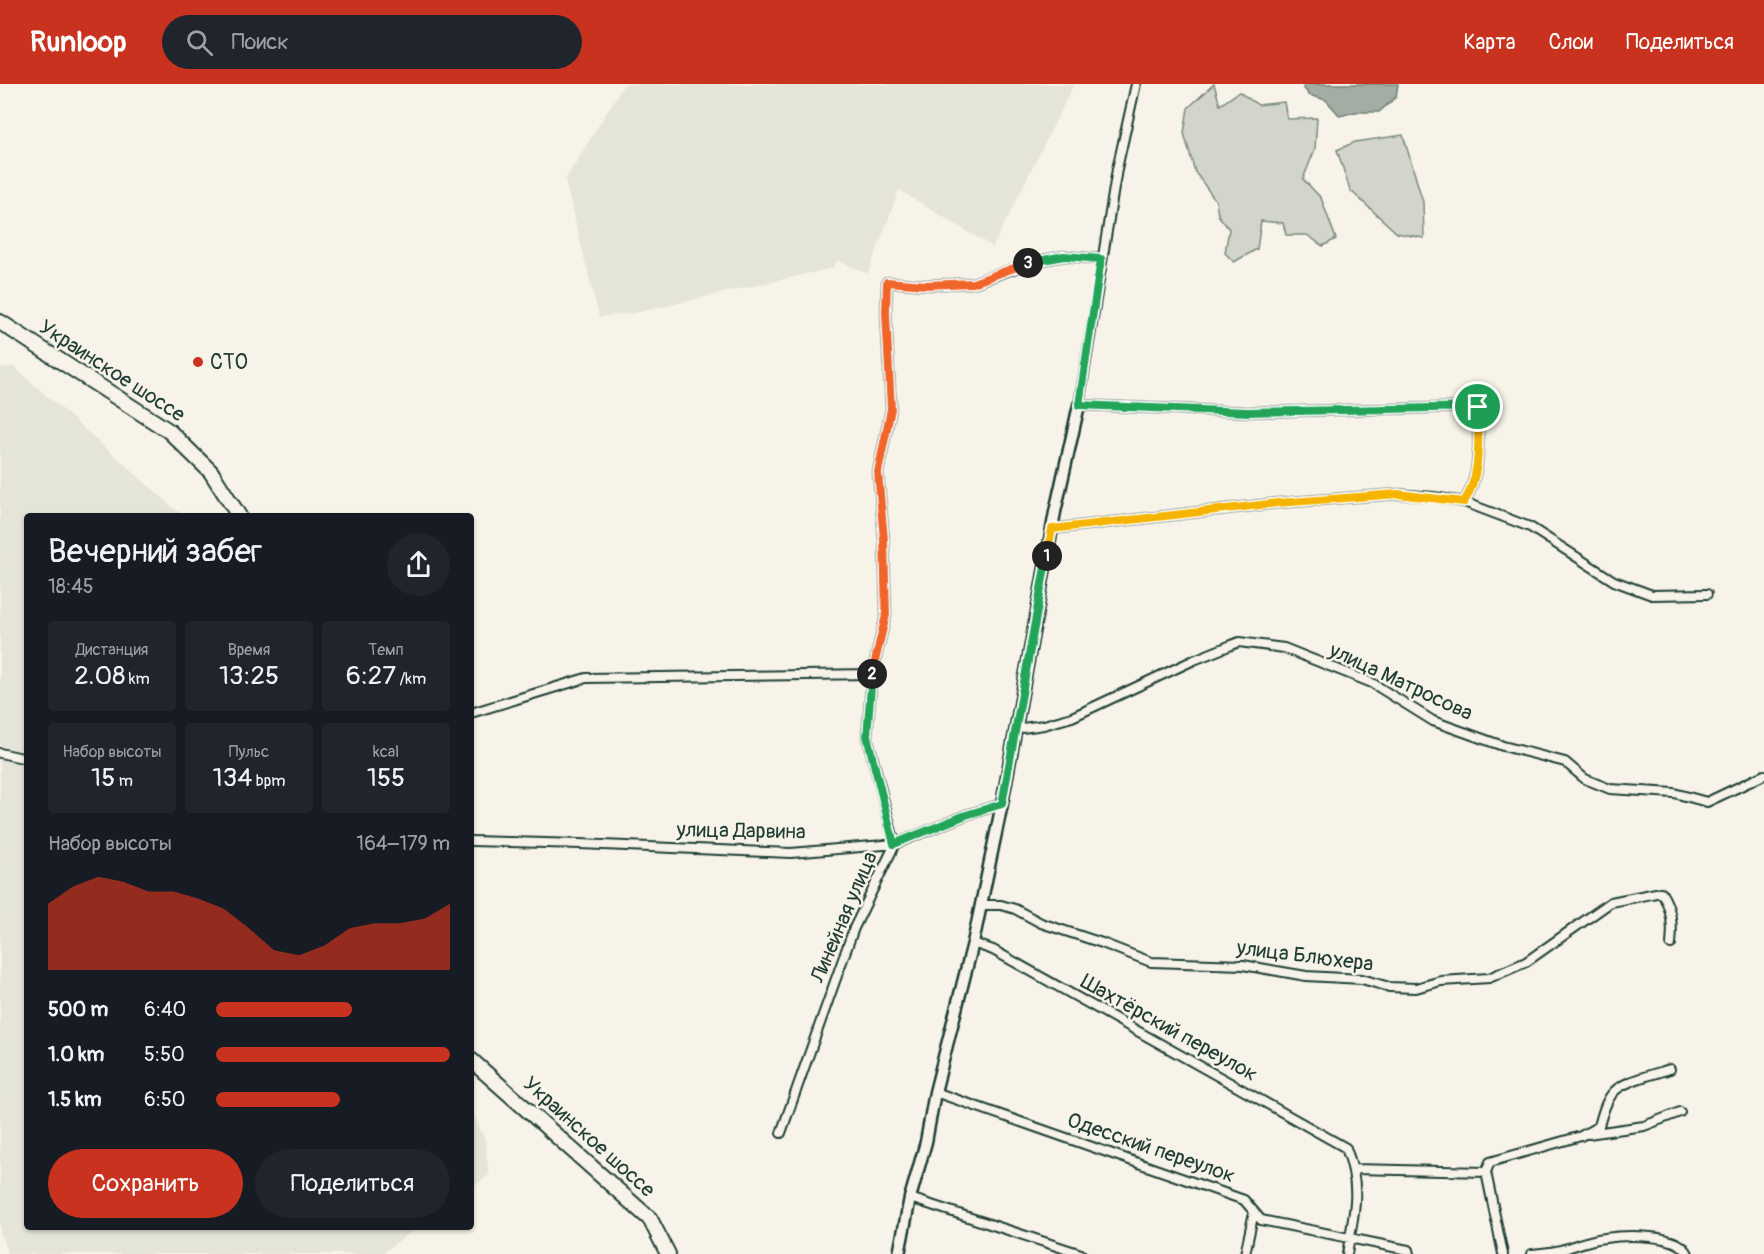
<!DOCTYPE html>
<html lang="ru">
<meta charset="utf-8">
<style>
body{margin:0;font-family:Pangolin,sans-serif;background:#20242c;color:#f1f3f6;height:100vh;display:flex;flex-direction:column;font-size:22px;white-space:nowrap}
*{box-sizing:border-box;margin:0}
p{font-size:20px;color:#9ea1a6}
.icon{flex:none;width:33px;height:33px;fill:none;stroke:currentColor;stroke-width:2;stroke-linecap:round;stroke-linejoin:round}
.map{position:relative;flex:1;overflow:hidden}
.panel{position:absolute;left:24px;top:429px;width:450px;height:717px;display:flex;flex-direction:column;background:#171b24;border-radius:6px;box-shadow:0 2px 4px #0004}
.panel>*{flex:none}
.pin{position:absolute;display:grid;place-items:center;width:51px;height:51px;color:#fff;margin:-26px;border:3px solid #fff;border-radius:50%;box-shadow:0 2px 6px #0007}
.km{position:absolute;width:30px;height:30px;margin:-15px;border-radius:50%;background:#222;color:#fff;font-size:16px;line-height:30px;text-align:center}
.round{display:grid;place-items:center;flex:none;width:63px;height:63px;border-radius:32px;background:#20242c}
.head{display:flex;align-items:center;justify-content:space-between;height:102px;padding:0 24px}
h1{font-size:33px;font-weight:600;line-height:45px}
.metrics{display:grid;grid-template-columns:repeat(3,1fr);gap:9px;height:102px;padding:6px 24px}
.metrics div{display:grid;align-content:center;border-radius:6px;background:#20242c;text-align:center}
.metrics b{font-size:26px;font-weight:600}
.metrics small{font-size:16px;font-weight:400}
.metrics p{font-size:16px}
.chart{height:168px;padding:12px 24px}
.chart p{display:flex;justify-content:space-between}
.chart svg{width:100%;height:108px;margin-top:6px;fill:#c8321e;opacity:.7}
.cta{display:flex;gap:12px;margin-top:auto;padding:12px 24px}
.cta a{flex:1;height:69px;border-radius:36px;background:#c8321e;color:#fff;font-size:24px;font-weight:600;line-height:69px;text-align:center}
.cta a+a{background:#20242c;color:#f1f3f6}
ul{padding:0 24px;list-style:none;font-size:20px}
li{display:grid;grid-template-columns:96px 72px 1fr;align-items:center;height:45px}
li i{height:15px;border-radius:8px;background:#c8321e}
header{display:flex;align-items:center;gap:36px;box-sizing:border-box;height:84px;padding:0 30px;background:#c8321e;color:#fff}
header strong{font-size:28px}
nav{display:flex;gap:33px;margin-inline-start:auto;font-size:21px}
.search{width:420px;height:54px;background:#20242c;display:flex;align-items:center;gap:15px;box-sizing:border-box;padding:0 21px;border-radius:33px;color:#9ea1a6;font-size:22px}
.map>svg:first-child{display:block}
.built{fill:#e5e4d9}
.green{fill:#d3d5ca;stroke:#79897f;stroke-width:1.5}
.water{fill:#a4ada3;stroke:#6f8077;stroke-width:1.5}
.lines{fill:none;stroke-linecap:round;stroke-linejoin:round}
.street-casing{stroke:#1f3d34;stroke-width:12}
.secondary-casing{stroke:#1f3d34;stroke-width:15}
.highway-casing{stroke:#1f3d34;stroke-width:18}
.street{stroke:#f7f3e8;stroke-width:8}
.secondary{stroke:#f7f3e8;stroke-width:10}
.highway{stroke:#f7f3e8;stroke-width:14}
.split-1-casing{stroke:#fff;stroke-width:12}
.split-2-casing{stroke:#fff;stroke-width:12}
.split-3-casing{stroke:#fff;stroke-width:12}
.split-4-casing{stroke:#fff;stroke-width:12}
.split-1{stroke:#f5b400;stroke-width:8}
.split-2{stroke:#22a559;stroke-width:8}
.split-3{stroke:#f0652b;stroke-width:8}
.split-4{stroke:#22a559;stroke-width:8}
.poi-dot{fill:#c8321e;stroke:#f7f3e8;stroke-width:2}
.labels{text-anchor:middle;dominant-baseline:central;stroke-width:5;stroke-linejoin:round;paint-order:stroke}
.poi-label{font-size:21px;fill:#1f3d34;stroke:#f7f3e8;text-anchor:start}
.street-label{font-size:21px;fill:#1f3d34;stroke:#f7f3e8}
</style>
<header>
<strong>Runloop</strong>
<div class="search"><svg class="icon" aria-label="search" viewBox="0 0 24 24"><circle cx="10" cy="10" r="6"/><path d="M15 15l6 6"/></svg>Поиск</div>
<nav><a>Карта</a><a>Слои</a><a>Поделиться</a></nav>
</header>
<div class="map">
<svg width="1764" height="1170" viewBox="0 0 1764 1170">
<rect width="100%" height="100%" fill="#f7f3e8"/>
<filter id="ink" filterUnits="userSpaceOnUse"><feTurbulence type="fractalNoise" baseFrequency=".0167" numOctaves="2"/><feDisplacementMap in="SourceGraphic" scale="12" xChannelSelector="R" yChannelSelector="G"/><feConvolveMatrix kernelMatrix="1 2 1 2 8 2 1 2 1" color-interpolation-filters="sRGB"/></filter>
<g filter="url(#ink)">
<path class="built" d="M624,0H1074L993,163L899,106L868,190L837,176L833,184L635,229L599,233L565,96Z
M13,282L183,432H27V1143H418L381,1170H8L0,1149V284Z
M471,1025L485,1056L489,1091L471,1104Z"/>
<path class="green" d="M1214,0L1220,21L1239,8L1258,21L1284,18L1287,35L1317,34L1315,65L1303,95L1321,114L1336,155L1323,162L1307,151H1286L1283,139L1261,137L1257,165L1234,178L1225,169L1229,145L1218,131L1216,117L1195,88L1184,49L1188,24Z
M1403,51L1423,118L1424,154L1397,149L1350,106L1337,66L1355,58Z"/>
<path class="water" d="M1304,0H1398L1396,13L1379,28H1355L1340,32L1326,16L1309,11L1303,3Z"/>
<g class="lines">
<defs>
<path id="street" d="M1136,0L1117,85L1079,321L1248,328L1478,323C1478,355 1482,390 1464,418
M1052,445L1278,419L1398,410L1434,413L1464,418L1530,443L1614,497L1652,511L1707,510
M471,629L586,594L872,590
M1015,645L1044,641L1072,633L1194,576L1239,558L1284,564L1372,599L1433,637L1503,662L1565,678L1585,695L1610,705L1674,709L1707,718L1764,691
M0,669L27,675
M471,757L580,760L791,769L895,760L966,731L1002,720
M981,821H1001L1015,825L1041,839L1102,859L1151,878L1243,881L1306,892L1362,895L1389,903L1416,904L1441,897L1489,894L1526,878L1611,818L1661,808C1672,825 1673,841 1671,860
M973,859L993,866L1346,1064C1362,1105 1354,1128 1347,1170
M935,1008L1244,1116L1261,1136L1408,1166L1409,1170
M781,1049L854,844L895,760L867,652L872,590L886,531L884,456L878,388L891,325L886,229L887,198L926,201L973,199L1033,178L1064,172L1102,175
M1588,1050L1644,1042L1680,1028
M1354,1085L1486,1088
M1486,1088L1490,1078L1581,1052L1599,1042C1602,1031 1605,1019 1612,1010C1621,997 1655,990 1670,985
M1486,1088L1503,1170
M910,1114L1081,1170
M1245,1170L1254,1128
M1532,1170C1542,1169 1554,1168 1564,1165C1577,1161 1591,1155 1605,1154C1624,1151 1680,1149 1688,1170"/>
<path id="secondary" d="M899,1170L910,1114L926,1058L935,1008L973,859L1002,720L1055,428L1079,321"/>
<path id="highway" d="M0,238L169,347L211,388L239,432
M471,976L650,1135L668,1170"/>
</defs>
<use href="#street" class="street-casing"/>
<use href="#secondary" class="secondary-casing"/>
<use href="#highway" class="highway-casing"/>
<use href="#street" class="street"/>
<use href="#secondary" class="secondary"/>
<use href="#highway" class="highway"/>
</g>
</g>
<g class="lines" filter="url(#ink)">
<defs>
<path id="split-1" d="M1047,472L1052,445L1278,419L1398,410L1464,418C1482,390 1478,355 1478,323"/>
<path id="split-2" d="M872,590L867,652L894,760L966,731L1002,720L1047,472"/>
<path id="split-3" d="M872,590L886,531L884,456L878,388L891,325L886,229L887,198L926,201L973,199L1028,179"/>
<path id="split-4" d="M1028,179L1064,172L1101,175L1079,321L1248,328L1478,323"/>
</defs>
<use href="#split-1" class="split-1-casing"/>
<use href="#split-2" class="split-2-casing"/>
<use href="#split-3" class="split-3-casing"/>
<use href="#split-4" class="split-4-casing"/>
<use href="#split-1" class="split-1"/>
<use href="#split-2" class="split-2"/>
<use href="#split-3" class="split-3"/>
<use href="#split-4" class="split-4"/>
</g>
<circle class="poi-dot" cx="198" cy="278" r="6"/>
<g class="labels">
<g class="poi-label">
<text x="210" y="278">СТО</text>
</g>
<g class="street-label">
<text transform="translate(112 287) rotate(33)">Украинское шоссе</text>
<text transform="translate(1401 598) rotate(25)">улица Матросова</text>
<text transform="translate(741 747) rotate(1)">улица Дарвина</text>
<text transform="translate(844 833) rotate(-67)">Линейная улица</text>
<text transform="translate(1305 872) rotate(7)">улица Блюхера</text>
<text transform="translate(1169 944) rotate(29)">Шахтёрский переулок</text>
<text transform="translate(589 1053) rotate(42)">Украинское шоссе</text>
<text transform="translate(1151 1064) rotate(19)">Одесский переулок</text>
</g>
</g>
</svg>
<div class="pin" style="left:1478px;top:323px;background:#1e9e55"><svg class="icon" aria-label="arrive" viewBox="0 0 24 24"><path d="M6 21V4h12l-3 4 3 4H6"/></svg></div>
<b class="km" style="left:1047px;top:472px">1</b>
<b class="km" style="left:872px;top:590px">2</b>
<b class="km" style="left:1028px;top:179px">3</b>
<section class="panel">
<div class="head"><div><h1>Вечерний забег</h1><p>18:45</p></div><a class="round"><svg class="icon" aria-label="share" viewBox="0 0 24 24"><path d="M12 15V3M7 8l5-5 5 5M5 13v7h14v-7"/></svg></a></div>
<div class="metrics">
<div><p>Дистанция</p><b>2.08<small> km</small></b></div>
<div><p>Время</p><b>13:25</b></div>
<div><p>Темп</p><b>6:27<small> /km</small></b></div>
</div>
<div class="metrics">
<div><p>Набор высоты</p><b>15<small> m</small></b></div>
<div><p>Пульс</p><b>134<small> bpm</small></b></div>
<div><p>kcal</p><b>155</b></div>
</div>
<div class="chart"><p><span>Набор высоты</span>164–179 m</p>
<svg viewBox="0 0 160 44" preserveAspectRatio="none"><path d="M0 44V17L10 10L20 6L30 8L40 12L50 12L60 15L70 19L80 27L90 36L100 38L110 34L120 27L130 25L140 25L150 23L160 17V44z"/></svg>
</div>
<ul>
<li><b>500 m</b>6:40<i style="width:58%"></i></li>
<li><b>1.0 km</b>5:50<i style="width:100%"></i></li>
<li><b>1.5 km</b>6:50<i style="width:53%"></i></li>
</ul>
<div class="cta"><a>Сохранить</a><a>Поделиться</a></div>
</section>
</div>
